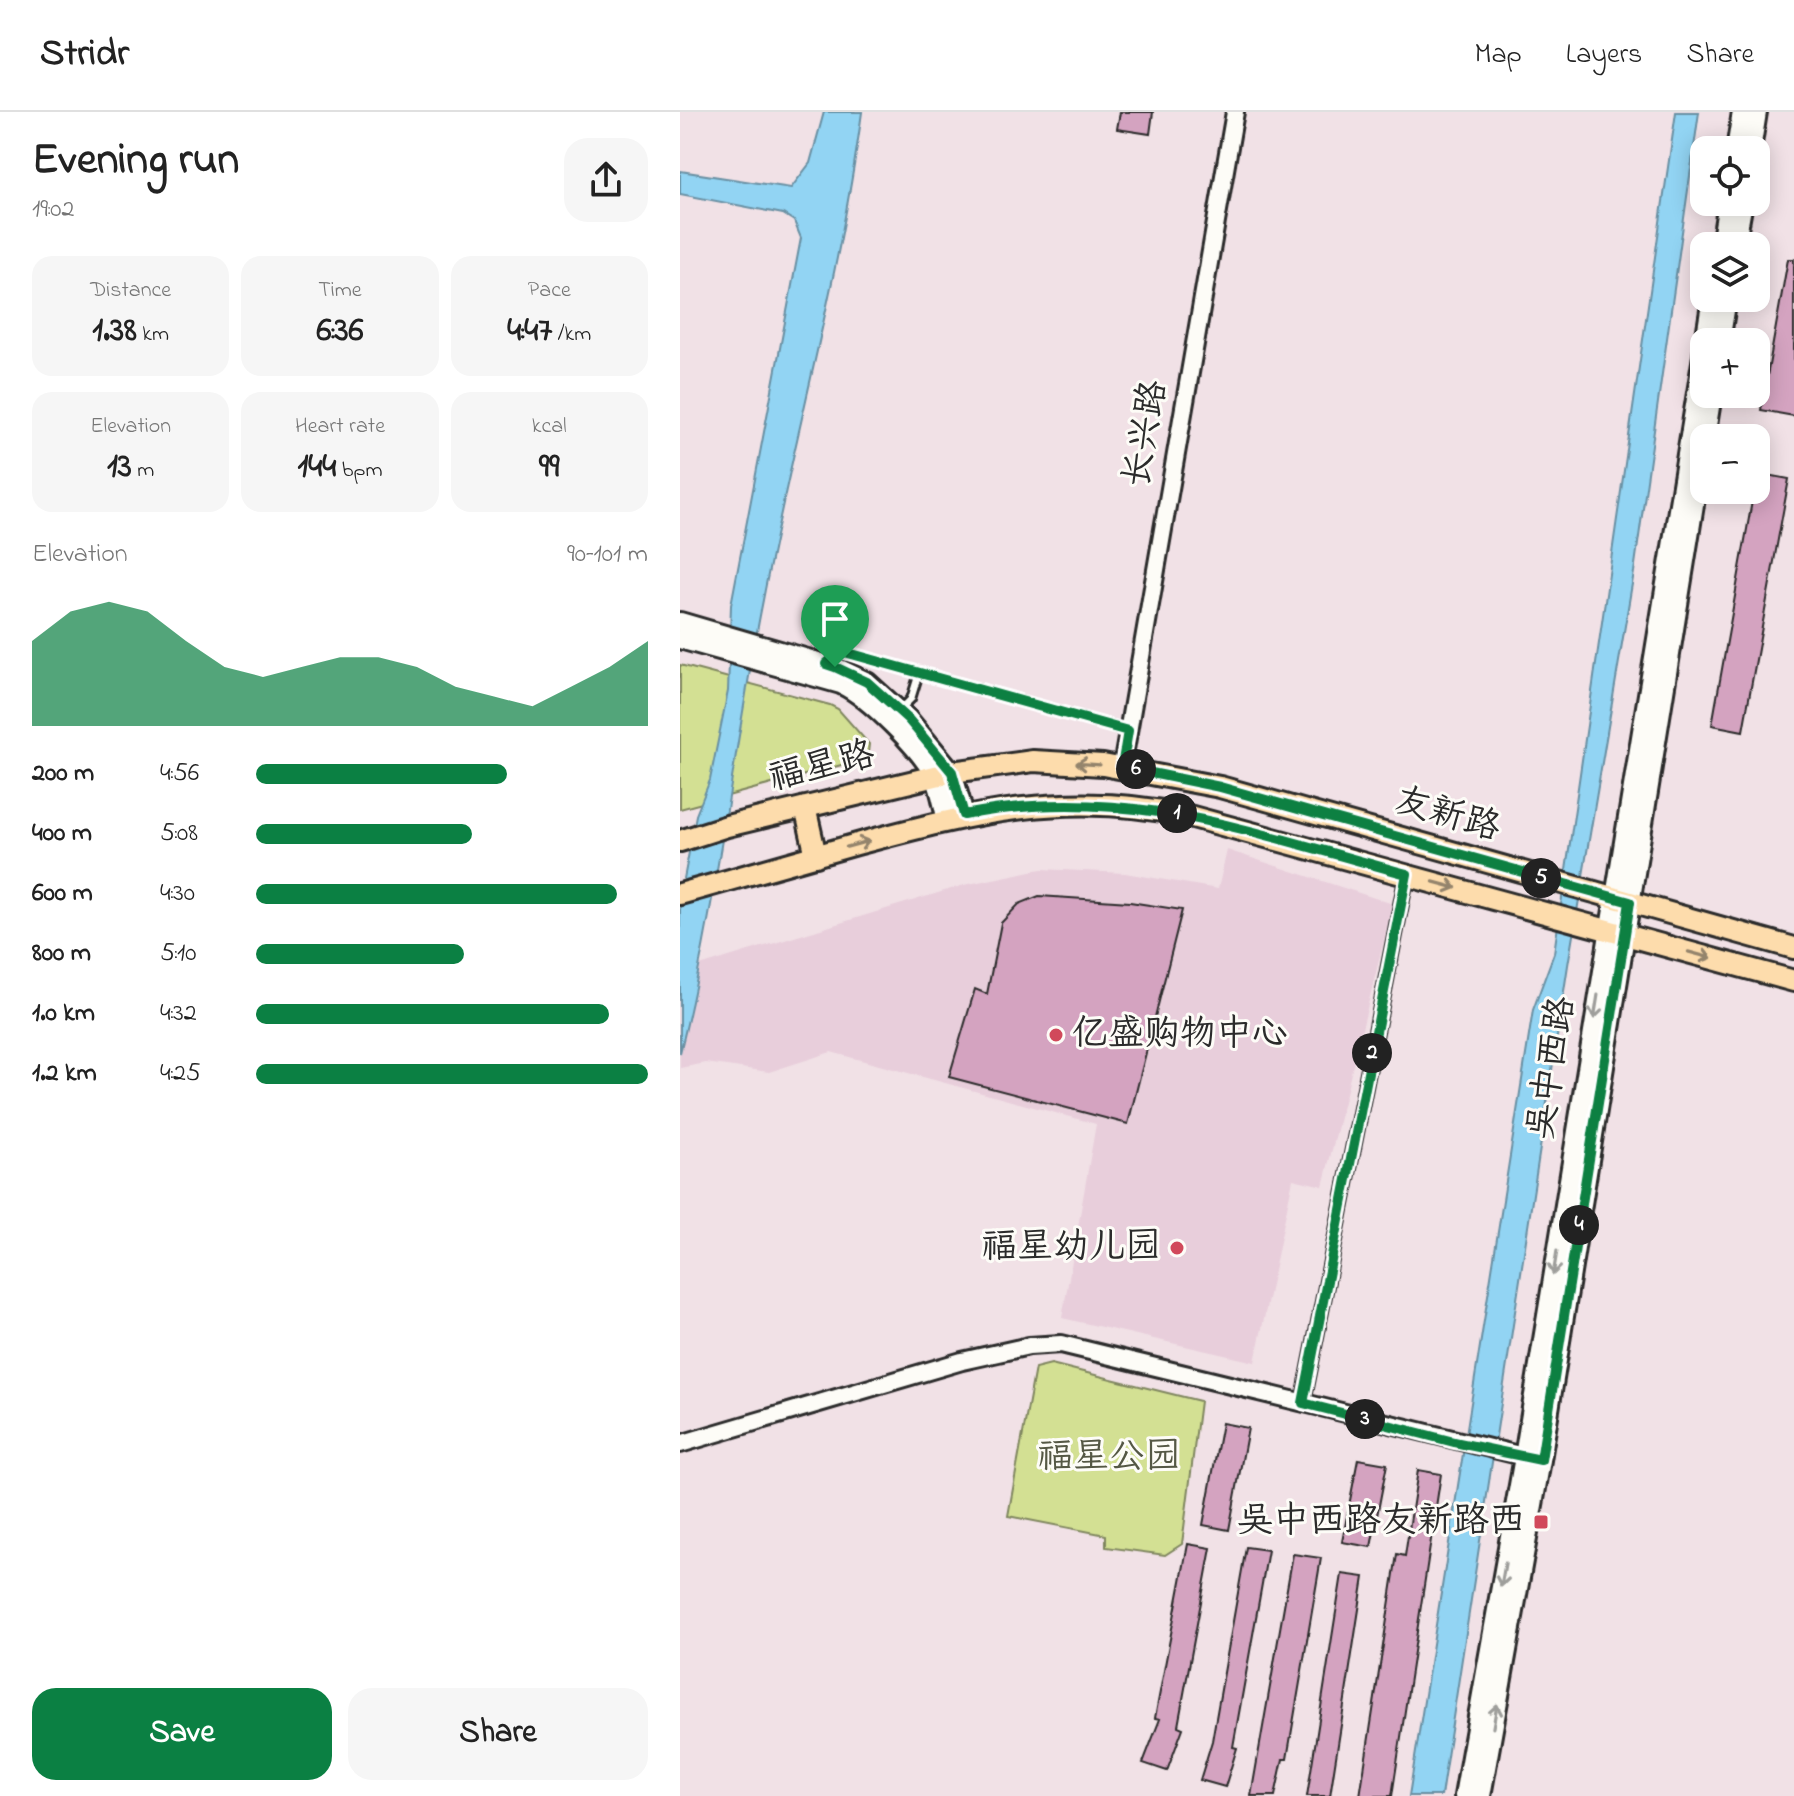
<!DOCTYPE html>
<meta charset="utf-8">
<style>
body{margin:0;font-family:"Indie Flower","LXGW WenKai TC",sans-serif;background:#f6f6f6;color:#222;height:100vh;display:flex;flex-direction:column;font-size:30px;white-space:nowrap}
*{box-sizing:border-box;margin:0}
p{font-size:26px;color:#767676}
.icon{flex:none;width:44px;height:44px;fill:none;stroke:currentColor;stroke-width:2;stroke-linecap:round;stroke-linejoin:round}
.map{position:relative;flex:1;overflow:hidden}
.drawer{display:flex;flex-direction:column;background:#fff;width:680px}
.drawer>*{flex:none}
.fabs{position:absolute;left:1010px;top:24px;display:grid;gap:16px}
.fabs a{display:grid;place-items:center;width:80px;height:80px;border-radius:16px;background:#fff;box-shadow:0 4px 20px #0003;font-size:40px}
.pin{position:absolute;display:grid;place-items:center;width:68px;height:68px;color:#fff;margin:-82px -34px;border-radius:50% 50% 50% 0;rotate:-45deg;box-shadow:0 0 8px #0007}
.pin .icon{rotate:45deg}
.km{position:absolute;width:40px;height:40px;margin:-20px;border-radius:50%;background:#222;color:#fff;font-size:22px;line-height:40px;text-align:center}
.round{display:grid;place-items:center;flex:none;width:84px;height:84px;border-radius:24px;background:#f6f6f6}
.overview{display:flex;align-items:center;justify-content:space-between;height:136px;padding:0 32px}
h1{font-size:44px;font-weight:700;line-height:60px}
.stats{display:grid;grid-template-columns:repeat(3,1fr);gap:12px;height:136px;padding:8px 32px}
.stats div{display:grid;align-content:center;border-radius:20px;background:#f6f6f6;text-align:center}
.stats b{font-size:34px;font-weight:700}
.stats small{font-size:22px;font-weight:400}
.stats p{font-size:22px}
.chart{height:224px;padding:16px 32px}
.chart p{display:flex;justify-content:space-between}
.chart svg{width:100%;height:144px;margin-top:8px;fill:#0b8043;opacity:.7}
.action{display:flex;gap:16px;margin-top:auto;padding:16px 32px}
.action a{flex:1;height:92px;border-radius:24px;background:#0b8043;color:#fff;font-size:32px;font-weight:700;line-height:92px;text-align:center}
.action a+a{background:#f6f6f6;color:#222}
ul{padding:0 32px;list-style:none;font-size:26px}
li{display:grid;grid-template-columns:128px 96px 1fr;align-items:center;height:60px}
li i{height:20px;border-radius:10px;background:#0b8043}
header{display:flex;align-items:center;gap:48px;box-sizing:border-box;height:112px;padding:0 40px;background:#fff;border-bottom:2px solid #e0e0e0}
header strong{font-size:38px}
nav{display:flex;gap:44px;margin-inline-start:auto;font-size:28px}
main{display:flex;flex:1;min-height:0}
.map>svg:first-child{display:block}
.built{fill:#e8cedb}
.green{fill:#d3e093;stroke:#7f865f;stroke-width:2}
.water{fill:#92d4f3;stroke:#6990a3;stroke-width:2}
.building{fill:#d4a3c0;stroke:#2b2b2b;stroke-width:2}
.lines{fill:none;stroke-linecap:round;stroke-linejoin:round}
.service-casing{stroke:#2b2b2b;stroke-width:12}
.minor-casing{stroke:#2b2b2b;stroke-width:18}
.tertiary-casing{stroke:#2b2b2b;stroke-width:22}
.secondary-casing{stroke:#2b2b2b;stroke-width:24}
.primary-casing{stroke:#2b2b2b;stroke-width:26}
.service{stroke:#fdfcf7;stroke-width:6}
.minor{stroke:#fdfcf7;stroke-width:12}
.tertiary{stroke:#fdfcf7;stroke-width:16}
.secondary{stroke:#fdfcf7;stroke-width:18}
.primary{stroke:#fddcac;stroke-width:20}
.oneway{stroke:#94846c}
.oneway2{stroke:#9e9e9b}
.route-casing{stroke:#fff;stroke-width:16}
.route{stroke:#0b8043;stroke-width:10}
.poi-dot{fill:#d1495b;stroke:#fdfcf7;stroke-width:3}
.labels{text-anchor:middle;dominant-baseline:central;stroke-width:6;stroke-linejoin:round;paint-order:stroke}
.street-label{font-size:36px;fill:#2b2b2b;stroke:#fdfcf7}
.poi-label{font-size:36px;fill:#2b2b2b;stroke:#fdfcf7;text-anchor:end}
.park-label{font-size:36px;fill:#555845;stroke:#fdfcf7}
</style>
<header>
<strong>Stridr</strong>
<nav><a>Map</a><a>Layers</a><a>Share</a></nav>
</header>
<main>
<section class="drawer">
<div class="overview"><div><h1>Evening run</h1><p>19:02</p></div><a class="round"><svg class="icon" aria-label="share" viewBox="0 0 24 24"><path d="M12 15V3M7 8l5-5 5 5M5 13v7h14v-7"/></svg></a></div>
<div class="stats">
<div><p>Distance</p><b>1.38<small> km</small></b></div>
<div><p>Time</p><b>6:36</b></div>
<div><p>Pace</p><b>4:47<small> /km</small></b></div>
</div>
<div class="stats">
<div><p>Elevation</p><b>13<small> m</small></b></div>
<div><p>Heart rate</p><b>144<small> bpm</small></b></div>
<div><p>kcal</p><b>99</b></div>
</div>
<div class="chart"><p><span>Elevation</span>90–101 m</p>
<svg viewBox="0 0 160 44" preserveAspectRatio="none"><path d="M0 44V18L10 9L20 6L30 9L40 18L50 26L60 29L70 26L80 23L90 23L100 26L110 32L120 35L130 38L140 32L150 26L160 18V44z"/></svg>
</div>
<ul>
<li><b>200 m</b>4:56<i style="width:64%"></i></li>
<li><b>400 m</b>5:08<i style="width:55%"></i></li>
<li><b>600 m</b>4:30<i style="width:92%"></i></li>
<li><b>800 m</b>5:10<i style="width:53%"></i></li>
<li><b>1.0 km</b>4:32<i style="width:90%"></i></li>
<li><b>1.2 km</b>4:25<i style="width:100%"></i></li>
</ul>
<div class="action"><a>Save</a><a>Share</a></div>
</section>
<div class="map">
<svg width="1114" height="1684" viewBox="0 0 1114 1684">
<rect width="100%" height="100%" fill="#f1e1e6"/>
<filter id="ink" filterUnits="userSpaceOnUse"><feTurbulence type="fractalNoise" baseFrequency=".0125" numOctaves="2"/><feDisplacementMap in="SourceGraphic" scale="16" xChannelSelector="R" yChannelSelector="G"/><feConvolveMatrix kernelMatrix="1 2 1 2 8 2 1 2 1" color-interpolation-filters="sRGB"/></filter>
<g filter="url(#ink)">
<path class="built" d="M547,738L713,792L643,1074L613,1067L575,1250L382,1206L416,1012L151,940L89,960L26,951L0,956V860L284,773L361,757L445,761L538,777Z"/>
<path class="green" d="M0,553L150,593L158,597L189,632L188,641L176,649L0,697Z
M371,1252L520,1289L502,1432L485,1443L426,1435V1423L328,1404L355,1256Z"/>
<path class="water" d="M144,0H182C160,164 114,325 83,488C53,639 37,792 0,941V788L16,703L30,668L48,579L51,493L121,126L114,109L103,102L0,82V59L111,76L130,51Z
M996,0H1019L954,460L888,853L761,1684H729L853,898L874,841Z"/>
<path class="building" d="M440,0H473L470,22L437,17Z
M1108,147H1114V304L1081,298Z
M1077,361L1109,367L1063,619L1032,613Z
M359,784L450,790L502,798L448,1012L269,965L295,877L307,882L321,811L339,792Z
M542,1311L568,1316L549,1418L523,1413Z
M678,1347L707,1352L691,1435L662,1430Z
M738,1358L761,1362L712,1684H680L717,1442L725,1444Z
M508,1432L531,1436L498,1614L503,1616L487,1659L463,1651L480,1607L475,1606Z
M566,1435L588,1438L553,1635L557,1636L545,1675L520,1668L532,1629Z
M613,1442L641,1446L607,1647H603L595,1684H571Z
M662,1462L684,1465L650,1684H627Z"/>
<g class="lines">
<defs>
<path id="service" d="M150,549L161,539L448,619
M222,596L231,587L239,561"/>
<path id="minor" d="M623,1291L727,762"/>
<path id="tertiary" d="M442,655L555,0
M0,1332L282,1249L349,1234L381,1232L855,1347"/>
<path id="secondary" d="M1056,38L1062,0
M1071,38L1077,0
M1041,134L1048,90
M1055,134L1063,90
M1025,230L1032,186
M1040,230L1047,186
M1025,326L1032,282
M0,510L155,555L187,570L228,607L272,660L284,703
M0,527L161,572C189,585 241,637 255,665C261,678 263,694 267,708
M784,1684L844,1345L1024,238
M801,1684L861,1348L1024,330"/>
<path id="primary" d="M125,695L136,744
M0,729L47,714L272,660L353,649L423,653L540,675L1114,836
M0,782C59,765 118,749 177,732C292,701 389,677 509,704L1114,869"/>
</defs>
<use href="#service" class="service-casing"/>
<use href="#minor" class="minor-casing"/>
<use href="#tertiary" class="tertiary-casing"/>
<use href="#secondary" class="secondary-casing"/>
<use href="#primary" class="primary-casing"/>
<use href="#service" class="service"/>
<use href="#minor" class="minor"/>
<use href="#tertiary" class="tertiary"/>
<use href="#secondary" class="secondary"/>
<use href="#primary" class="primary"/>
</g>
<defs><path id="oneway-shaft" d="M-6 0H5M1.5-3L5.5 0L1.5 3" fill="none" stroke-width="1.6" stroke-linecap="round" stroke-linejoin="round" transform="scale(2)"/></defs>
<g class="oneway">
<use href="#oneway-shaft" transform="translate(408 652) rotate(-176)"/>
<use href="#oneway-shaft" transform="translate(178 732) rotate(-15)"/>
<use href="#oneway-shaft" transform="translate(765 773) rotate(15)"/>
<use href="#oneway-shaft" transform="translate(1020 843) rotate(15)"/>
</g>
<g class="oneway2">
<use href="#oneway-shaft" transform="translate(916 895) rotate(99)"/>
<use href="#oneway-shaft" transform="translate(875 1151) rotate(99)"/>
<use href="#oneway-shaft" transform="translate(823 1463) rotate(100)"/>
<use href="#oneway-shaft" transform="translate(815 1604) rotate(-80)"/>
</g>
</g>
<g class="lines" filter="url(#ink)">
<defs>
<path id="route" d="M155,555L187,570L228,607L272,660L284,703C444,671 574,721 727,762L623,1291L774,1330L861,1348L945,822L950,790L540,675L442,655L448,619L161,539L146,552L155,555"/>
</defs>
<use href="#route" class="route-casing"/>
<use href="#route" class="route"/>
</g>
<g class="poi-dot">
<circle cx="376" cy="923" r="8"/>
<circle cx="497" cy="1136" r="8"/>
<rect x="853" y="1402" width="16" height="16" rx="4"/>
</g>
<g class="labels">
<g class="street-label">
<text transform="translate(467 322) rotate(-80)">长兴路</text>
<text transform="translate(142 656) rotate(-14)">福星路</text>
<text transform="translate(767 704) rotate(16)">友新路</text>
<text transform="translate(873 956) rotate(-81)">吴中西路</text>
</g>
<g class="poi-label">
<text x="392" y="923" text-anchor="start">亿盛购物中心</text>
<text x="481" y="1136">福星幼儿园</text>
<text x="845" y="1410">吴中西路友新路西</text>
</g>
<g class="park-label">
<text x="429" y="1346">福星公园</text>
</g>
</g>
</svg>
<div class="fabs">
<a><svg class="icon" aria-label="locate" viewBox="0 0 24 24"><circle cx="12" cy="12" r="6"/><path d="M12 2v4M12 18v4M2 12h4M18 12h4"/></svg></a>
<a><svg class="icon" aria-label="layers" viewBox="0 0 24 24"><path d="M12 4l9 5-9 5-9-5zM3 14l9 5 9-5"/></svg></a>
<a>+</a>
<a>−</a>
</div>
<div class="pin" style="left:155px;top:555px;background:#1e9e55"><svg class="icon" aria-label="arrive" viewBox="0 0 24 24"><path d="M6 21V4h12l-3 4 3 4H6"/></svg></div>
<b class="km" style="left:497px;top:701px">1</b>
<b class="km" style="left:692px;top:941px">2</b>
<b class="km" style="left:685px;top:1307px">3</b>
<b class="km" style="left:899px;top:1113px">4</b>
<b class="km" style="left:861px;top:766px">5</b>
<b class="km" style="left:456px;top:657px">6</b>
</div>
</main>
